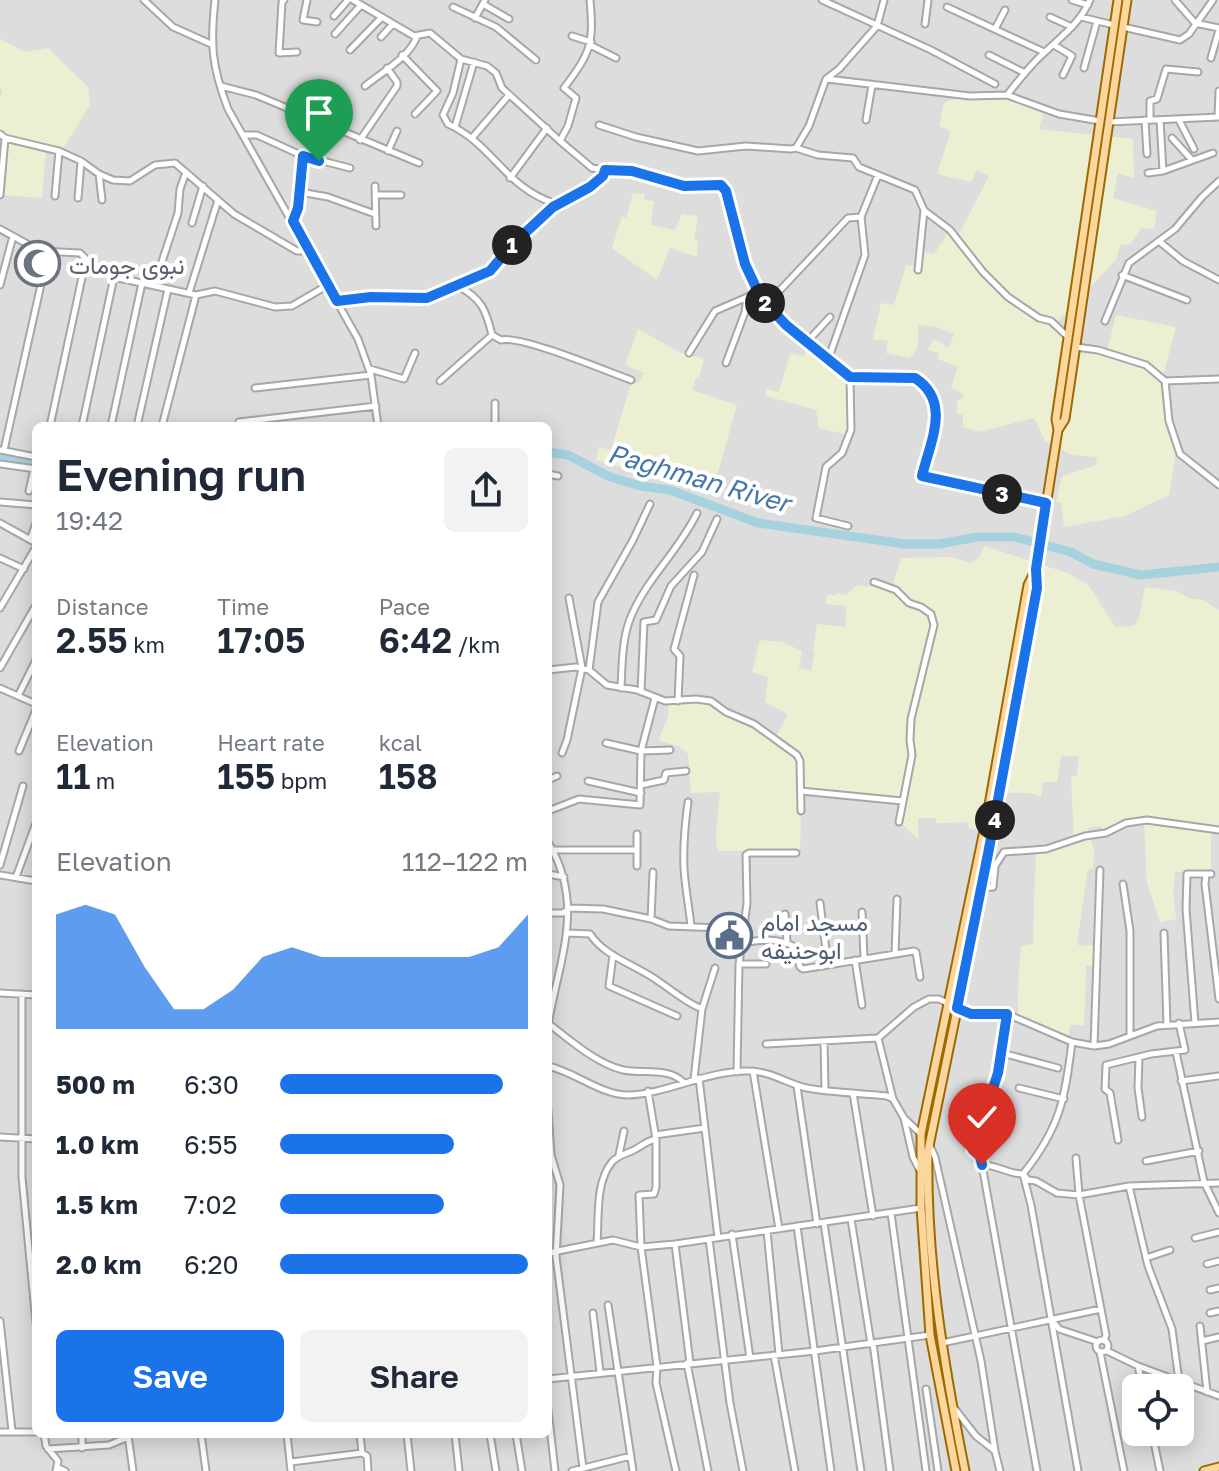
<!DOCTYPE html>
<meta charset="utf-8">
<style>
body{margin:0;font-family:"Golos Text",Vazirmatn,sans-serif;background:#f2f2f3;color:#1f2937;height:100vh;display:flex;flex-direction:column;font-size:30px;white-space:nowrap}
*{box-sizing:border-box;margin:0}
p{font-size:26px;color:#747a83}
.icon{flex:none;width:44px;height:44px;fill:none;stroke:currentColor;stroke-width:2;stroke-linecap:round;stroke-linejoin:round}
.map{position:relative;flex:1;overflow:hidden}
.panel{position:absolute;left:32px;top:422px;width:520px;height:1016px;display:flex;flex-direction:column;background:#fff;border-radius:12px;box-shadow:0 4px 20px #0003}
.panel>*{flex:none}
.controls{position:absolute;left:1122px;top:1374px;display:grid;gap:16px}
.controls a{display:grid;place-items:center;width:72px;height:72px;border-radius:12px;background:#fff;box-shadow:0 4px 20px #0003;font-size:40px}
.pin{position:absolute;display:grid;place-items:center;width:68px;height:68px;color:#fff;margin:-82px -34px;border-radius:50% 50% 50% 0;rotate:-45deg;box-shadow:0 0 8px #0007}
.pin .icon{rotate:45deg}
.km{position:absolute;width:40px;height:40px;margin:-20px;border-radius:50%;background:#222;color:#fff;font-size:22px;line-height:40px;text-align:center}
.round{display:grid;place-items:center;flex:none;width:84px;height:84px;border-radius:12px;background:#f2f2f3}
.summary{display:flex;align-items:center;justify-content:space-between;height:136px;padding:0 24px}
h1{font-size:44px;font-weight:600;line-height:60px}
.stats{display:grid;grid-template-columns:repeat(3,1fr);gap:12px;height:136px;padding:8px 24px}
.stats div{display:grid;align-content:center}
.stats b{font-size:34px;font-weight:600}
.stats small{font-size:22px;font-weight:400}
.stats p{font-size:22px}
.chart{height:224px;padding:16px 24px}
.chart p{display:flex;justify-content:space-between}
.chart svg{width:100%;height:144px;margin-top:8px;fill:#1a73e8;opacity:.7}
.action{display:flex;gap:16px;margin-top:auto;padding:16px 24px}
.action a{flex:1;height:92px;border-radius:12px;background:#1a73e8;color:#fff;font-size:32px;font-weight:600;line-height:92px;text-align:center}
.action a+a{background:#f2f2f3;color:#1f2937}
ul{padding:0 24px;list-style:none;font-size:26px}
li{display:grid;grid-template-columns:128px 96px 1fr;align-items:center;height:60px}
li i{height:20px;border-radius:10px;background:#1a73e8}
.map>svg:first-child{display:block}
.residential{fill:#dedddd;fill-rule:evenodd}
.farmland{fill:#ecefd1}
.lines{fill:none;stroke-linecap:round;stroke-linejoin:round}
.river{stroke:#a6d1df;stroke-width:9}
.minor-casing{stroke:#a7a7a7;stroke-width:9}
.major-casing{stroke:#9b6a00;stroke-width:11}
.minor{stroke:#fff;stroke-width:5}
.major{stroke:#fdd69e;stroke-width:7}
.route-casing{stroke:#fff;stroke-width:16}
.route{stroke:#1a73e8;stroke-width:10}
.labels{text-anchor:middle;dominant-baseline:central;stroke-width:8;stroke-linejoin:round;paint-order:stroke}
.worship-label{font-size:24px;fill:#5b616d;stroke:#fff;text-anchor:start}
.service-label{font-size:24px;fill:#4e5e75;stroke:#fff;text-anchor:start}
.water-label{font-size:26px;font-style:italic;fill:#4677aa;stroke:#fff}
</style>
<div class="map">
<svg width="1219" height="1471" viewBox="0 0 1219 1471">
<rect width="100%" height="100%" fill="#f0ede6"/>
<path class="residential" d="M0,0H1219V610L1203,601L1188,598L1176,591L1139,618L1134,626L1115,627L1089,586L1070,574L984,547L979,558L970,563L951,557L891,591L874,586L846,595L836,593L847,606L845,628L815,653L811,671L798,668L802,651L768,677L788,714L775,740L668,717L659,739L678,746L689,754L720,792L716,838L718,851H800L801,792L904,799L917,838L918,818H937V823L969,822L995,833L1006,793H1030L1042,781H1057L1061,756H1080L1077,776H1072L1075,843L1036,852L1033,945L1019,970L1018,1015L1068,1039L1070,1024H1084L1086,966L1096,965L1077,943L1087,872L1093,867L1094,851L1087,827L1102,826L1109,829L1124,821L1144,816L1147,882L1176,919L1173,894L1175,872L1211,870V826L1219,827V1471H0ZM36,426H548V1434H36ZM1136,1388H1180V1432H1136Z"/>
<path class="farmland" d="M0,39L25,52L48,48L88,87L90,105L61,152L46,150L42,198L0,195V97L3,90L0,88Z
M957,98H1010L1044,111L1039,129L1133,139L1134,178L1118,173L1113,198L1157,211L1154,229L1142,228L1130,244L1120,245L1116,260L1053,326L1075,348L1106,355L1116,315L1176,327L1161,384L1176,452L1169,495L1125,516L1064,527L1061,503L1056,502L1062,476L1097,465L1096,457L1072,455L1045,441L1034,418L979,432L963,427V415L957,414V402L965,395L951,388L958,367L938,359L939,353L928,350L934,339L949,348L954,334L937,327L918,325V347L910,358L886,353L888,341L873,339L881,303L894,305L906,266L921,265L924,252L934,254L950,230L958,236L989,176L977,170L971,182L937,174L951,131L939,126L944,103Z
M633,193L645,194L644,200L654,201L651,225L675,230L682,214L698,216L694,240L698,242L697,257L670,248L657,280L612,248L622,216L626,218Z
M638,329L679,352L704,359L699,377H696L692,390L737,405L712,494L596,460L599,447L611,450L631,383H638L644,373L625,365Z
M810,347L848,380V435L819,428L816,410L766,396V389L779,392L790,353L803,356Z
M984,546L1070,574L1089,586L1115,627L1134,626L1139,618L1145,587L1176,591L1188,598L1203,600L1219,610V827L1211,826V870L1175,872L1173,894L1176,919L1160,923L1147,882L1144,817L1124,821L1109,829H1102L1101,826L1087,828L1094,851L1093,867L1087,872L1077,943L1078,946L1097,945L1096,965L1086,966L1084,1025H1070L1069,1039L1018,1015L1019,970L1021,946L1033,944L1036,851L1053,850L1074,843L1071,776H1077L1079,756H1061L1057,782H1043L1041,797L1030,793H1006L995,833L969,828L968,822L936,823V818H918V839L901,823L904,800L801,792L800,851H718L716,838L720,792L691,793L688,754L678,746L659,740L668,717L669,703L695,700L711,703L775,739L788,714L765,702L768,677L752,672L760,640L782,642L802,651L799,668L811,671L815,653L813,651L817,624L845,627L847,606L826,604L827,595H846L857,585L891,590L901,558L951,557L970,563L979,558Z"/>
<g class="lines">
<path class="river" d="M548,452L568,455L610,477L640,486L670,490L758,523L905,544H939L977,537H1015L1071,552L1093,564L1141,575L1219,567
M0,459L36,464"/>
<defs>
<path id="minor" d="M144,0L173,27L211,44
M215,0C210,45 212,67 228,109L358,339L371,375L378,426
M284,0L282,2L279,53L297,52
M307,0L303,20L317,22
M353,0L414,36L430,33L461,59L487,66L496,73L502,88L560,141
M822,0L931,50L995,84
M1072,0L1088,5
M1175,0L1195,23L1219,28
M483,4L509,19
M453,7L496,27L536,60
M947,7L1044,52
M334,16L348,0
M1050,17L1072,27
M1081,17L1114,25
M475,18L485,0
M925,24L928,0
M1123,27L1180,40L1189,34L1213,0
M995,29L1005,10
M335,34L361,5
M572,36L591,42
M381,37L393,24
M590,45L616,58
M1054,45L1072,56L1063,75
M350,50L382,17
M402,55L437,91L415,114
M989,55L1025,73
M1211,58L1219,30
M461,59L453,93L443,115L448,124C494,145 504,187 556,204
M1084,68L1097,21
M827,79L970,96L1007,95L1059,114L1100,121
M221,86L256,95L419,163
M365,86C381,73 411,56 417,36
M1007,95C1019,80 1031,64 1045,52C1062,36 1080,23 1090,0
M1218,117L1219,91
M866,120L872,85
M1145,120L1147,154
M1150,120V101L1157,99L1166,69L1198,72
M1160,120L1163,171
M1179,120L1194,149
M1109,122L1219,117
M599,125L636,137L698,151L746,146L791,149L796,148L809,126L826,79L839,69L877,26L884,0
M455,127L474,62
M0,134L5,138L59,151L81,161L99,174L113,180L130,181L155,165L175,163L234,214L297,251H307
M243,135H257L303,156L350,168
M472,138L509,95
M1172,138L1192,160
M360,140L397,86V82L387,68
M796,148L818,155L853,158L859,167L915,190L924,210L918,270
M388,151L397,131
M605,170L632,171L684,186L721,185L726,191L745,264L761,298L786,325L850,377L915,378C952,402 930,442 922,476L1046,503
M1148,173L1163,171L1213,153
M99,174L102,200
M510,178L547,128
M375,186L376,226
M300,192L328,197L375,214
M0,195L5,138
M375,195H401
M55,196L59,151
M78,198L81,162
M925,211L950,230L983,272L1008,297L1039,318L1051,321L1068,337
M293,220L298,208L303,156
M192,223L203,186
M0,229L40,251L80,253L96,269L114,277L196,295L215,291L275,307L292,306L328,285
M1160,242L1183,261L1219,280
M1122,275L1187,300
M0,285L13,236
M154,286L178,213L180,189L186,172
M458,286C482,299 486,310 492,335L501,340C521,335 606,371 631,380
M189,293L218,200
M337,301L371,297L427,298L490,271L513,244L557,205L586,190L605,174V170L592,168L560,141L568,126L576,98L564,88C591,52 594,44 590,0
M767,304L848,218L861,217
M1105,321L1129,263L1175,229L1202,197L1219,181
M806,343L830,317
M1076,347L1098,350L1146,365L1165,381L1169,421L1180,454L1219,485
M689,353L715,311L759,292
M828,360L865,255L861,217L878,175
M726,363L745,312L747,297
M370,369L404,379L415,353
M440,381L492,335
M1165,381L1219,379
M255,388L371,375
M239,422L376,406
M50,426L86,259
M82,426L114,277
M111,426L142,283
M137,426L168,289
M162,426L196,295
M495,426V403
M0,450L36,457
M4,450L48,253
M0,464L36,469
M548,474L558,476
M29,491L34,469
M0,502L36,505
M0,523L36,543
M848,526L816,518L826,467L842,453L851,430L850,377
M30,540L36,523
M0,558L24,569
M874,582L896,590L909,603L921,607L931,614L934,625L911,719L910,740L912,755L899,822
M0,608L36,547
M0,668L36,605
M548,670L576,667L589,670L607,685L637,690L665,701L696,699L711,701L726,712L754,724L797,755L800,761L801,811
M589,670L598,602L633,540L650,504
M0,688L36,704
M621,688C622,666 622,640 630,619C645,580 679,551 697,513
M641,692L644,622L656,620L671,586L702,552L717,519
M18,696L36,660
M678,701L680,656L674,649L694,575
M606,743L641,751L670,750
M19,751L36,710
M562,753L567,740L582,668L569,598
M548,780L557,776
M588,781L641,793
M641,785L664,780L666,773L686,771
M801,791L902,801
M688,802C685,824 683,846 684,868C685,887 689,907 691,926
M548,811L579,799L640,805L641,751L655,698
M637,834V866
M548,842C586,905 559,959 548,1025
M553,850H636
M0,865L23,786
M548,874L564,877
M1206,874L1205,884L1219,999
M0,875L36,881
M16,877L36,823
M1123,884L1130,931V1035
M982,888L993,887L995,866L1004,852L1046,849L1085,836L1106,833L1126,823L1147,820L1219,830
M820,903L828,965
M862,912L864,958
M548,913H563L569,908L603,909L651,919L669,926L722,928V936L743,939
M785,914L787,942
M651,919L653,872
M568,933L590,934C605,957 636,965 658,981C673,991 685,1002 702,1009
M1164,933L1167,1025
M742,943C761,940 777,937 795,947L800,967L803,969L914,951L916,952L920,977
M895,954L897,899
M613,955L609,986L677,1016
M855,960L862,1005
M739,964H766
M0,993L36,995
M22,994V1177L36,1323
M1007,1014L998,1073L973,1150L980,1156L982,1165L1037,1471
M1195,1023L1186,909L1187,874H1211
M549,1024C570,1040 597,1064 623,1070C642,1074 669,1067 683,1082
M878,1038L893,1099L904,1118L913,1157L919,1169
M824,1041L825,1091
M766,1044L878,1038L914,1007L929,999H939L971,1014H1007L1072,1042L1094,1046L1109,1044L1157,1026L1219,1022
M1094,1046L1100,870
M1176,1052L1204,1182L1219,1213
M1002,1053L1058,1068
M1139,1057L1138,1088L1142,1117
M548,1066C575,1072 601,1095 628,1095C667,1094 708,1070 749,1071C770,1071 788,1084 807,1088C834,1093 861,1093 887,1096L893,1099
M753,1071L779,1229
M737,1072L739,964L747,903L746,855L749,853H796
M699,1078L718,1238
M694,1079L702,1009L715,968
M1181,1081L1219,1076
M797,1086L817,1224
M1019,1088L1064,1099
M648,1091L656,1139V1187L654,1194L639,1195L641,1247L657,1366L656,1383L676,1471
M853,1093L873,1216
M548,1111L551,1155L560,1185L556,1257L583,1468
M905,1119L921,1134
M655,1135L705,1128
M0,1137L36,1139
M1118,1140L1110,1093L1105,1089L1106,1065L1151,1054L1185,1050L1179,1023
M929,1144L935,1157L981,1361L995,1451
M619,1155L624,1131
M1076,1158L1079,1195L1106,1335L1104,1341
M1146,1161L1199,1151
M982,1165C999,1165 1007,1174 1023,1174L1028,1180L1036,1181L1057,1193L1079,1195L1129,1186L1219,1183
M1023,1174L1031,1205L1078,1471
M1023,1174C1060,1128 1065,1099 1072,1042
M1129,1186L1148,1266L1172,1329L1179,1381
M891,1213L926,1471
M851,1219L871,1344
M824,1223L861,1471
M797,1226L831,1471
M767,1231L779,1354
M732,1234L750,1358
M1195,1238L1219,1232
M709,1239L730,1403L743,1471
M597,1243C599,1219 595,1182 612,1162C618,1155 626,1154 634,1150C642,1146 646,1141 656,1139
M675,1244L690,1363
M548,1253L613,1240L641,1247L675,1244L921,1208
M1146,1258L1170,1250
M1207,1264L1219,1261
M1210,1290L1219,1288
M608,1305L633,1471
M593,1313L600,1372
M1210,1313L1219,1311
M1052,1320L1059,1329L1098,1342
M0,1321L12,1431
M1200,1326L1207,1392
M1096 1346a6 6 0 1 1 12 0a6 6 0 1 1-12 0Z
M1202,1341L1219,1337
M873,1343L890,1471
M942,1343L1101,1309
M1107,1351L1138,1366L1219,1396
M1100,1352L1124,1471
M774,1355L795,1471
M687,1363L708,1471
M1138,1366L1143,1388
M548,1379L815,1351L930,1335
M926,1389L938,1471
M955,1409L976,1436L995,1451L1000,1471
M548,1410L555,1471
M0,1432H36
M1152,1432L1160,1471
M44,1434L46,1446L58,1461L56,1471
M82,1434V1448
M201,1434L206,1471
M287,1434L291,1471
M360,1434L362,1453
M407,1434L411,1471
M455,1434L459,1471
M490,1434L496,1471
M516,1434L522,1471
M128,1435L133,1471
M48,1449L109,1445L128,1437
M291,1462L362,1453L367,1456L368,1471
M57,1467L65,1471
M572,1471L631,1456"/>
<path id="major" d="M1058,430L1065,419L1127,0
M956,1471L930,1335L921,1208V1134L987,816L1028,585L1035,571
M965,1471C944,1365 926,1260 928,1151L982,888L1037,588L1036,569L1058,430L1056,419L1118,0
M1204,1471L1219,1467"/>
</defs>
<use href="#minor" class="minor-casing"/>
<use href="#major" class="major-casing"/>
<use href="#minor" class="minor"/>
<use href="#major" class="major"/>
</g>
<g class="lines">
<defs>
<path id="route" d="M319,161L303,156L298,208L293,221L337,301L371,297L427,298L490,271L513,244L553,207L590,187L603,176L605,170L632,171L684,186L721,185L726,191L745,264L761,298L786,325L850,377L915,378C952,402 930,442 922,476L1046,503L1036,569L1037,588L988,854L957,1008L971,1014H1007L998,1073L973,1150L980,1156L982,1165"/>
</defs>
<use href="#route" class="route-casing"/>
<use href="#route" class="route"/>
</g>
<defs>
<symbol id="mosque-ring" viewBox="-11 -11 22 22"><circle r="9.5" fill="#fff" stroke="#6b7280" stroke-width="1.5"/><path d="M3.5-4.9A6 6 0 1 0 3.5 4.9A5 5 0 1 1 3.5-4.9Z" fill="#6b7280"/></symbol>
<symbol id="civic-ring" viewBox="-11 -11 22 22"><circle r="9.5" fill="#fff" stroke="#5c6f8a" stroke-width="1.5"/><path d="M-.6-6.5H3V-4.5H.6V-3L4-1V1h2V6H-6V1h2V-1L-.6-3ZM-1.2 2.5V6h2.4V2.5Z" fill="#5c6f8a"/></symbol>
</defs>
<g fill-rule="evenodd">
<use href="#mosque-ring" x="12" y="238" width="51" height="51"/>
<use href="#civic-ring" x="704" y="910" width="51" height="51"/>
</g>
<g class="labels">
<g class="worship-label">
<text x="69" y="264">نبوی جومات</text>
</g>
<g class="service-label">
<text x="761" y="921">مسجد امام<tspan x="761" dy="28">ابوحنیفه</tspan></text>
</g>
<g class="water-label">
<text transform="translate(699 478) rotate(16)">Paghman River</text>
</g>
</g>
</svg>
<div class="controls">
<a><svg class="icon" aria-label="locate" viewBox="0 0 24 24"><circle cx="12" cy="12" r="6"/><path d="M12 2v4M12 18v4M2 12h4M18 12h4"/></svg></a>
</div>
<div class="pin" style="left:319px;top:161px;background:#1e9e55"><svg class="icon" aria-label="arrive" viewBox="0 0 24 24"><path d="M6 21V4h12l-3 4 3 4H6"/></svg></div>
<div class="pin" style="left:982px;top:1165px;background:#d93025"><svg class="icon" aria-label="check" viewBox="0 0 24 24"><path d="M5 12l5 5 9-10"/></svg></div>
<b class="km" style="left:512px;top:245px">1</b>
<b class="km" style="left:765px;top:303px">2</b>
<b class="km" style="left:1002px;top:494px">3</b>
<b class="km" style="left:995px;top:820px">4</b>
<section class="panel">
<div class="summary"><div><h1>Evening run</h1><p>19:42</p></div><a class="round"><svg class="icon" aria-label="share" viewBox="0 0 24 24"><path d="M12 15V3M7 8l5-5 5 5M5 13v7h14v-7"/></svg></a></div>
<div class="stats">
<div><p>Distance</p><b>2.55<small> km</small></b></div>
<div><p>Time</p><b>17:05</b></div>
<div><p>Pace</p><b>6:42<small> /km</small></b></div>
</div>
<div class="stats">
<div><p>Elevation</p><b>11<small> m</small></b></div>
<div><p>Heart rate</p><b>155<small> bpm</small></b></div>
<div><p>kcal</p><b>158</b></div>
</div>
<div class="chart"><p><span>Elevation</span>112–122 m</p>
<svg viewBox="0 0 160 44" preserveAspectRatio="none"><path d="M0 44V9L10 6L20 9L30 25L40 38L50 38L60 32L70 22L80 19L90 22L100 22L110 22L120 22L130 22L140 22L150 19L160 9V44z"/></svg>
</div>
<ul>
<li><b>500 m</b>6:30<i style="width:90%"></i></li>
<li><b>1.0 km</b>6:55<i style="width:70%"></i></li>
<li><b>1.5 km</b>7:02<i style="width:66%"></i></li>
<li><b>2.0 km</b>6:20<i style="width:100%"></i></li>
</ul>
<div class="action"><a>Save</a><a>Share</a></div>
</section>
</div>
